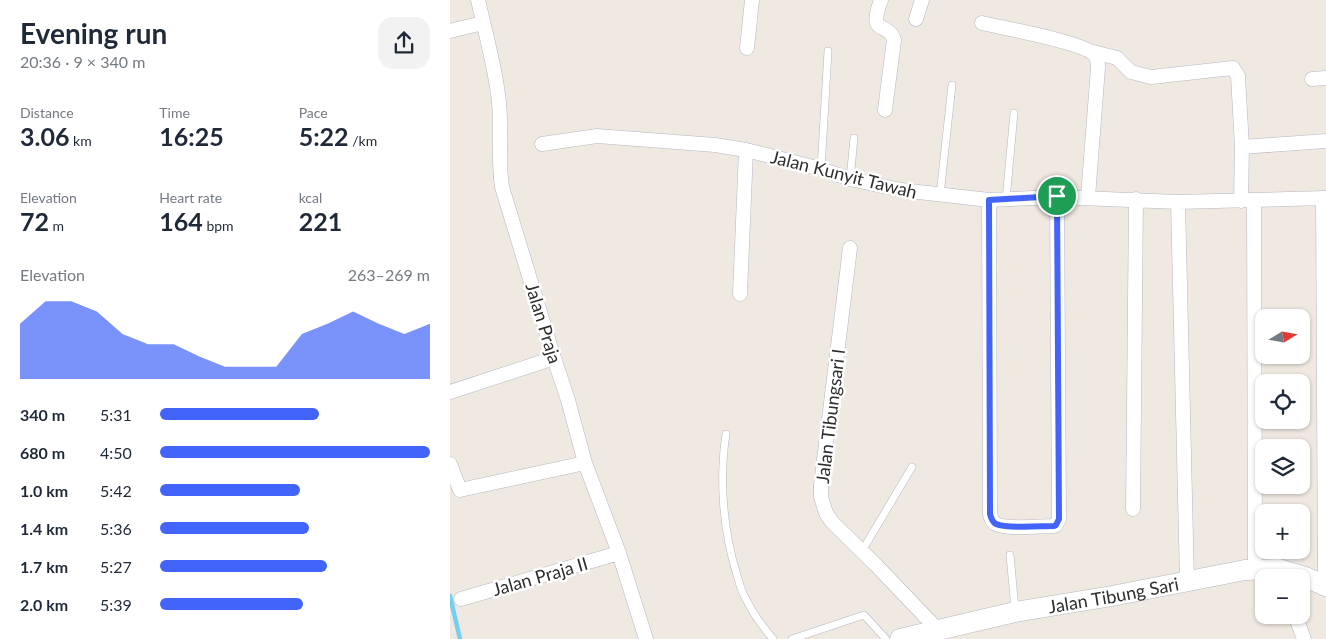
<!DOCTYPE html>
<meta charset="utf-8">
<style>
body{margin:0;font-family:Lato,sans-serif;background:#f2f2f3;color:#1f2937;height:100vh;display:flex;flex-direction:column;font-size:19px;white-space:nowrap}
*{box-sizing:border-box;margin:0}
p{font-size:16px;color:#747a83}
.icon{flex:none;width:28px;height:28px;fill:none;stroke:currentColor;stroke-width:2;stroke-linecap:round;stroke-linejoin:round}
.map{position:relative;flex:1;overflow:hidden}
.sheet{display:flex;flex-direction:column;background:#fff;width:450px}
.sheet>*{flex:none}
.needle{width:32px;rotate:79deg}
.tools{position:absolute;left:805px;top:309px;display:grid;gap:10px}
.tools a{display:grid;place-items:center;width:55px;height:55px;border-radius:10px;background:#fff;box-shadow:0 1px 4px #0004;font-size:25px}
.pin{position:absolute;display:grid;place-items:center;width:42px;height:42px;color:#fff;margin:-21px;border:2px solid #fff;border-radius:50%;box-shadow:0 1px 5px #0007}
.round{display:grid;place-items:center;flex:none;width:52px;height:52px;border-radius:15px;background:#f2f2f3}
.overview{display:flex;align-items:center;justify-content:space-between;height:85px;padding:0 20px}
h1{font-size:28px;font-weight:700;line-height:38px}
.figures{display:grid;grid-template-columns:repeat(3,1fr);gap:8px;height:85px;padding:5px 20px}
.figures div{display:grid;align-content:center}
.figures b{font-size:25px;font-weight:700}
.figures small{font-size:14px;font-weight:400}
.figures p{font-size:14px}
.chart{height:140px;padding:10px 20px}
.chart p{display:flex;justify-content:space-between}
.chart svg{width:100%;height:90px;margin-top:5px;fill:#4264fb;opacity:.7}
ul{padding:0 20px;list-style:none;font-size:16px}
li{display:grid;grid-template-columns:80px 60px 1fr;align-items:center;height:38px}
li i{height:12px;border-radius:6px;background:#4264fb}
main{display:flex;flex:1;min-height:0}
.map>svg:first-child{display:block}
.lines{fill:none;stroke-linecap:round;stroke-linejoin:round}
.stream{stroke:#75cff0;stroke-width:4.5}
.lane-casing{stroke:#b4b7c1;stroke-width:8}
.street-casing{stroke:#b4b7c1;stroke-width:15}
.secondary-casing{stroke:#b4b7c1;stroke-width:21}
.lane{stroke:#fff;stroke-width:7}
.street{stroke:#fff;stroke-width:14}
.secondary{stroke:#fff;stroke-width:20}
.route-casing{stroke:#fff;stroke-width:10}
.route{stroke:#4264fb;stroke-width:6}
.labels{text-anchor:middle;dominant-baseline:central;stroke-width:5;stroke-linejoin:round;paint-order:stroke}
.street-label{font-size:18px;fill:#2e2e2e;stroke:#fff}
</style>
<main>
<section class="sheet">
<div class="overview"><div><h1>Evening run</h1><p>20:36 · 9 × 340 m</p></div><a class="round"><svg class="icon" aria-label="share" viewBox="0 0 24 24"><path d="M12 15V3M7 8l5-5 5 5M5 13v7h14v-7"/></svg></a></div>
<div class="figures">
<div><p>Distance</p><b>3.06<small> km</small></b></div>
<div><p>Time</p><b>16:25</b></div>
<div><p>Pace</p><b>5:22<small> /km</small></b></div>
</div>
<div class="figures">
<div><p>Elevation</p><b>72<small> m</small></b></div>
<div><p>Heart rate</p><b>164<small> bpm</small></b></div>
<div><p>kcal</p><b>221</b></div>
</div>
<div class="chart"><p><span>Elevation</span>263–269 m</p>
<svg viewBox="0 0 160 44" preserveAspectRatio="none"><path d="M0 44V17L10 6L20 6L30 11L40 22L50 27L60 27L70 33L80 38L90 38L100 38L110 22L120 17L130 11L140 17L150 22L160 17V44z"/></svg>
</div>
<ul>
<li><b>340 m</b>5:31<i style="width:59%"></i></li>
<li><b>680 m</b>4:50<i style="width:100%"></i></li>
<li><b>1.0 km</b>5:42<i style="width:52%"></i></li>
<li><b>1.4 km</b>5:36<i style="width:55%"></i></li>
<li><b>1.7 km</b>5:27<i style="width:62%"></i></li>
<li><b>2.0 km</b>5:39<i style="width:53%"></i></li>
</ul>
</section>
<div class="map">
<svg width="876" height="639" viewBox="0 0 876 639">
<rect width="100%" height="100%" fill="#efe9e1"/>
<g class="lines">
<path class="stream" d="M0,596L10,639"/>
<defs>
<path id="lane" d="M371,169L378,51
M400,179L404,138
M490,195L502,85
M556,200L564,113
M276,434C269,479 273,531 287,575C289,582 291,591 295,597C302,612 312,626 323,639
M412,551L462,467
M560,555L565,609
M342,639L414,615L436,639"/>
<path id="street" d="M28,0C35,31 44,63 48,94C53,125 47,156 52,187L104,358L118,400L135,463L169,553L196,639
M431,0C417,38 438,20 444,40L435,110
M466,19L472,0
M532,23C553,28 632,42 644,54C648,58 648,63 648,68L638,197
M0,31L33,23
M297,48L302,0
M643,52L667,58L681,72L701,77L783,68L788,76L792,147L791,201
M862,79L876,78
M92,144L147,136L265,145L296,150L371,169L400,179L451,190L539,200L607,197L728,202L876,198
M792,147L876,141
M873,198L875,586
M539,200L540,514C541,518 542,522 546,524C559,530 589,526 604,526L606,525L609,519L607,197
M804,201L805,569
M728,202L737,581
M400,248L371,485V497L376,513L382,522L426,565L488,630
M290,294L296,150
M0,392L104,358
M0,464L10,490L135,463
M683,509L686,199
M11,599L169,553
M845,615L854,639"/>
<g id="secondary">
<path id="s1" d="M450,639L565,612L662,596L795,570L829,569L855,577L876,586"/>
</g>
</defs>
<use href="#lane" class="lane-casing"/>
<use href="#street" class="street-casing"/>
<use href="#secondary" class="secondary-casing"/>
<use href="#lane" class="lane"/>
<use href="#street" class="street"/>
<use href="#secondary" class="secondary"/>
</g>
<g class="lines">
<defs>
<path id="route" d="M607,196L609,519L606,525L604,526C590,526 557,529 546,524C542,522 541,518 540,514L539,200Z"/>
</defs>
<use href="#route" class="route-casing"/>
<use href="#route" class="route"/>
</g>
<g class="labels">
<g class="street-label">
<text transform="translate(394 174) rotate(14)">Jalan Kunyit Tawah</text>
<text transform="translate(94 323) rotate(73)">Jalan Praja</text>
<text transform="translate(380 416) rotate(-83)">Jalan Tibungsari I</text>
<text transform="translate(90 576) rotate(-16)">Jalan Praja II</text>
<text stroke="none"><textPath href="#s1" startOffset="218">Jalan Tibung Sari</textPath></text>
</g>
</g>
</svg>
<div class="tools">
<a><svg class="needle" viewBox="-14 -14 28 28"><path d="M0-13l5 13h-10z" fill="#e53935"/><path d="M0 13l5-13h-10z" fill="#747a83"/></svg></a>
<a><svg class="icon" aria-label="locate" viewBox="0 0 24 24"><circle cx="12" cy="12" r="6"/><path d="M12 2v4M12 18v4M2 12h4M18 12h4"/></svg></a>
<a><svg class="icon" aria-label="layers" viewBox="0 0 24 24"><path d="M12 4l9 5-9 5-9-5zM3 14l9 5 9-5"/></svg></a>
<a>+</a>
<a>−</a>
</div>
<div class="pin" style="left:607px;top:196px;background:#1e9e55"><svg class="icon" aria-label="arrive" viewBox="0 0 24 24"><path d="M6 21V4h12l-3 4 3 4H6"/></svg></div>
</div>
</main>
